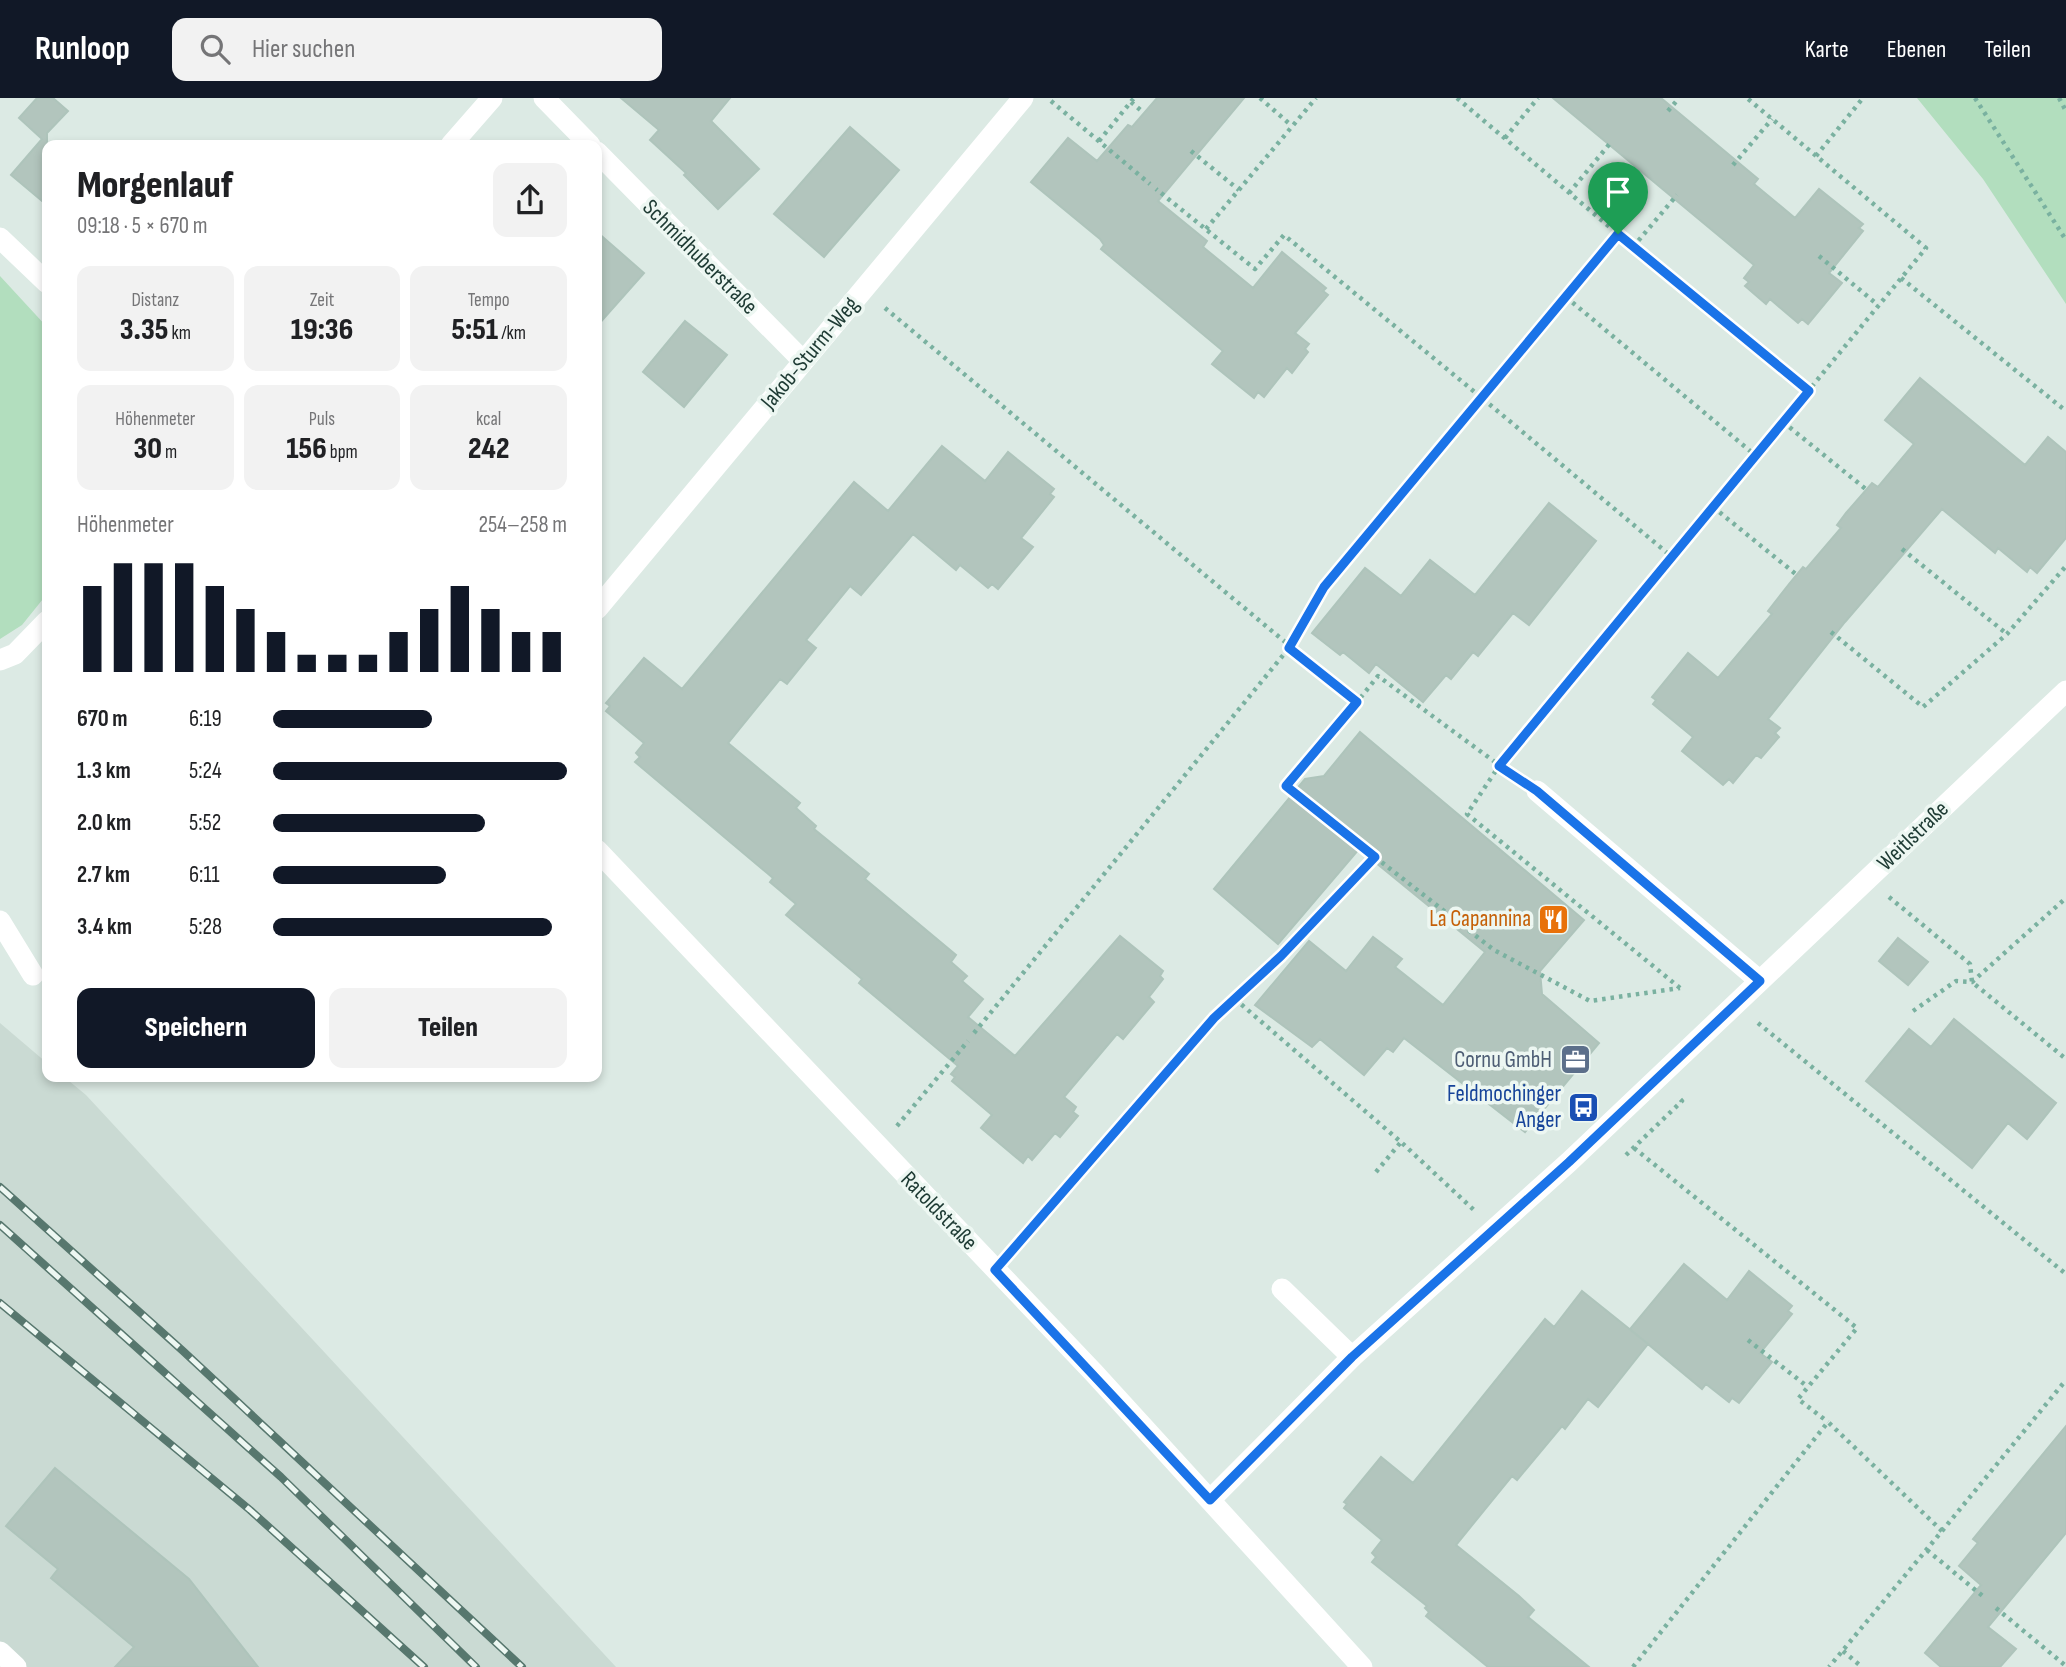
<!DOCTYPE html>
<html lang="de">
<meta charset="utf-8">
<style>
body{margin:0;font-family:"Sofia Sans Condensed",sans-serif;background:#f2f2f2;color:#202124;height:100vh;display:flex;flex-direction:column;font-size:26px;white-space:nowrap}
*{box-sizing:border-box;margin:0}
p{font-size:23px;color:#757577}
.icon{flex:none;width:38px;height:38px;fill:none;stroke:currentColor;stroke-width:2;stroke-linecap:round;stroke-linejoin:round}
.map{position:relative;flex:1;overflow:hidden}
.details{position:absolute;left:42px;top:42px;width:560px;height:942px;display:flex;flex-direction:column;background:#fff;border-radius:14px;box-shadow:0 4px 10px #0003}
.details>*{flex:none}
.pin{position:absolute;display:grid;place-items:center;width:60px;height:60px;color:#fff;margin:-72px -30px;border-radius:50% 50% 50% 0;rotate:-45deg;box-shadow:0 0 7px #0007}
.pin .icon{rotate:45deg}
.round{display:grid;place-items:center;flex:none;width:74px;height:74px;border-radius:14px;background:#f2f2f2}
.head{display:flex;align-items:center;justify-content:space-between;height:119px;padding:0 35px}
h1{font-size:38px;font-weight:800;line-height:52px}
.figures{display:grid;grid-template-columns:repeat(3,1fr);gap:10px;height:119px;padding:7px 35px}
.figures div{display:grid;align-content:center;border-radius:14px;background:#f2f2f2;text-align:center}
.figures b{font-size:30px;font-weight:800}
.figures small{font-size:19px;font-weight:400}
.figures p{font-size:19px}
.chart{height:196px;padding:14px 35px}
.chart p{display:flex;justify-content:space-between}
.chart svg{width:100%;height:126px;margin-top:7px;stroke:#111827;stroke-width:6}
.primary-button{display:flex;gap:14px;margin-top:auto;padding:14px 35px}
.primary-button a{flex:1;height:80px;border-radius:14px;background:#111827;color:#fff;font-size:28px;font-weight:800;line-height:80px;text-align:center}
.primary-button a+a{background:#f2f2f2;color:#202124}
ul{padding:0 35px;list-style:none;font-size:23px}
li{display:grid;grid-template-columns:112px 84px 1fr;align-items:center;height:52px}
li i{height:18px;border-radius:9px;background:#111827}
header{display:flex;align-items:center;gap:42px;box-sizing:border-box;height:98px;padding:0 35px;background:#111827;color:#fff}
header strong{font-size:33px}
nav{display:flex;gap:38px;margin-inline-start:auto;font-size:24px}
.search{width:490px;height:63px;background:#f2f2f2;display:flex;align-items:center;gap:18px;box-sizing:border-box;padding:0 24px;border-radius:14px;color:#757577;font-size:26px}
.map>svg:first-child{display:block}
.built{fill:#cadad3}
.green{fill:#b2debe}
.building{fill:#b2c5bd;stroke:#aec4bb;stroke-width:2}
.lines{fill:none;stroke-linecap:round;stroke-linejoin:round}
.path{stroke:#7ab1a0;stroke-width:4.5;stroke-dasharray:3.5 5;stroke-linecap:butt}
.lane{stroke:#fff;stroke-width:21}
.street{stroke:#fff;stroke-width:21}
.rail-casing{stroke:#57776e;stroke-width:8}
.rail{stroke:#edf7f2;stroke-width:5;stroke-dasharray:16;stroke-linecap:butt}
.route-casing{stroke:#fff;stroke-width:14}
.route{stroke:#1a73e8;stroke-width:9}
.labels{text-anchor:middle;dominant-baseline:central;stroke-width:7;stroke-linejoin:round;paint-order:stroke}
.street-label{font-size:23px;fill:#1d3a33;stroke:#edf7f2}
.food-label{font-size:23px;fill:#c56008;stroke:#edf7f2;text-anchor:end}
.service-label{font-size:23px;fill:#4e5e75;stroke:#edf7f2;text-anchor:end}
.transit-label{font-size:23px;fill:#164399;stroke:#edf7f2;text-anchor:end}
</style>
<header>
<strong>Runloop</strong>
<div class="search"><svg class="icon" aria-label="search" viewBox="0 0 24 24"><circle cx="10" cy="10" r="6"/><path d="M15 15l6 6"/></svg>Hier suchen</div>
<nav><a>Karte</a><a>Ebenen</a><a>Teilen</a></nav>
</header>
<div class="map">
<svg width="2066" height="1569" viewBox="0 0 2066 1569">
<rect width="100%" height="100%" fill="#dceae4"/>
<path class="built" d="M0,925L47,965V978H63L86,997L616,1569H0Z"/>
<path class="green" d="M1917,0H2066V206L1983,81Z
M0,178L47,229V496L22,527L0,541Z"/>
<path class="building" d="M37,0H53L68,13L47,35V107L11,77L42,41L19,20Z
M621,0H730L711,23L759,71L718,111L684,77L686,75L650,42L659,32Z
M1157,0H1244L1158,103L1207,143L1203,149L1253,190L1282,154L1326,190L1323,193L1328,197L1295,235L1309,246L1305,251L1308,254L1292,275L1287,270L1264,299L1258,294L1254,300L1212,266L1223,253L1101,151L1104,147L1100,141L1031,84L1068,40L1097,63L1128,27L1132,29Z
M1553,0H1661L1758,81L1754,86L1795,120L1819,91L1863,126L1859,130L1863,133L1829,175L1842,185L1808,226L1802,221L1798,225L1770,201L1766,206L1745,188L1749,184L1744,180L1754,167Z
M850,29L899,72L824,159L774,116Z
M597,134L644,175L597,228Z
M685,223L727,257L684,309L643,274Z
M1920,280L2025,367L2048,339L2066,354V440L2037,475L2030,469L2027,474L1998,450L1995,455L1942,411L1845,524L1768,621L1780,630L1775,635L1779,639L1761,660L1756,657L1733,685L1729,681L1723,687L1682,653L1693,639L1653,606L1656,602L1652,599L1688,555L1718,580L1772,516L1768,513L1789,486L1803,469L1806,471L1841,430L1837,427L1846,415L1872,385L1878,389L1914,346L1885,322Z
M942,348L985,383L1008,354L1054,391L1050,396L1054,399L1021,440L1033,449L998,491L992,486L988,490L960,467L956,472L913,436L861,497L850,488L806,542L816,550L787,586L780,581L728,645L800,705L796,710L816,728L814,731L869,776L865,781L956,857L951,864L967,878L962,883L983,901L968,919L1015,958L1120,838L1163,873L1160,878L1163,881L1149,899L1154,904L1123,941L1117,936L1064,999L1076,1009L1073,1014L1078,1018L1060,1039L1055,1035L1032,1062L1028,1058L1023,1065L981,1030L992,1017L952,983L955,979L951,976L958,968L859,885L862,881L786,817L796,806L770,784L773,780L635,664L640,659L636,655L644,645L606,613L610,608L606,605L644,560L682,591L854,384L888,413Z
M1549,405L1596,443L1529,527L1513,515L1478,558L1473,554L1451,581L1446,577L1423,604L1376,566L1369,575L1343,554L1340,557L1312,535L1365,470L1401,498L1430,462L1475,497Z
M1360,634L1584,822L1540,873L1542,896L1599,945L1525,1034L1404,940L1393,954L1387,950L1364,977L1320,941L1312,949L1255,907L1309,843L1346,873L1373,839L1402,861L1395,869L1443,907L1485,854L1359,751L1278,846L1214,791L1305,681L1324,678Z
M1898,840L1928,864L1908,887L1879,863Z
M1954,921L2056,1005L2027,1041L2008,1025L1972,1070L1866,983L1909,931L1931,949Z
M1684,1166L1727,1202L1749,1173L1792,1208L1788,1213L1792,1216L1760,1255L1772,1264L1739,1305L1732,1300L1729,1304L1706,1286L1702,1291L1630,1231Z
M1582,1193L1648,1246L1598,1309L1588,1301L1565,1331L1562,1328L1517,1382L1512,1378L1456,1447L1519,1498L1534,1512L1528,1519L1589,1569H1488L1426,1518L1429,1514L1425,1510L1427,1508L1372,1464L1376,1459L1372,1455L1382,1442L1344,1410L1347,1406L1344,1404L1381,1359L1413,1385L1545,1221L1554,1229Z
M2066,1328V1435L1988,1529L2016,1551L2000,1569H1941L1925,1555L1981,1487L1959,1468L1978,1445L1973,1441Z
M55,1370L189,1481L258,1569H115L134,1549L51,1480L58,1471L6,1428Z"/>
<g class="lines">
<path class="path" d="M1260,0L1292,28
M1457,0L1618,136L1482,300L1672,459
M1975,0L2066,142
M2059,0L2066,13
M1051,3L1150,86
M1131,4L1144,15
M1668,13L1679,0
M1505,40L1538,0
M1099,43L1134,0
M1191,53L1239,92
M1816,58L1863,0
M1733,67L1772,21
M1569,95L1612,43
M1206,131L1316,0
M1618,136L1809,293
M1633,149L1677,97
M1819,158L1878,207
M1901,180L2066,313
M1566,199L1755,357
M885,210L1357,604L1378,578L1514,678
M1783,324L1867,392
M1713,409L1797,477
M1902,451L2007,536
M1831,534L1923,609L2007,536L2066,468
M1375,759L1494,852L1590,903L1680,890
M1889,799L1970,866L1972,884L2066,961
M1680,890L1467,716L1499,668L1926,150L1747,0
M1235,901L1401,1044L1475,1113
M1913,913L1956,883L1972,884L2066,800
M1758,925L2066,1176
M974,935L1289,550L1324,489L1482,300L1284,137L1255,171L1156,91
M897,1028L968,943
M1634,1050L1857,1230L1798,1301L1828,1324
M1626,1057L1682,1003L1677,998
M1376,1074L1401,1044
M1014,1149L1214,920L1281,858L1375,759L1286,688L1357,604
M1748,1242L1808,1289
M1942,1433L2066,1282
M1927,1452L1985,1500
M1996,1510L2066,1568
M1843,1553L1862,1569
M1633,1569L1828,1324L1942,1433L1829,1569"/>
<path class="lane" d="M0,562L15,556L47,523
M0,823L33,877
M1282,1191L1352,1259
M0,1554L16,1569"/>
<path class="street" d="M544,0L590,47
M451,47L492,0
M597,54L803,263
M0,140L47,185
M597,511L1023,0
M1537,693L1760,883
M597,752L1094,1275L1362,1569
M1210,1402L1352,1259L1569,1064L2066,593"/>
<defs>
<path id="rail" d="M0,1089L183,1253L522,1569
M0,1127L281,1379L476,1569
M0,1205L250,1412L424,1569"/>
</defs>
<use href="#rail" class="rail-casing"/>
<use href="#rail" class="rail"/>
</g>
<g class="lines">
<defs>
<path id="route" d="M1618,136L1809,293L1499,668L1537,693L1760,883L1569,1064L1352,1259L1210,1402L995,1172L1214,920L1281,858L1375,759L1286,688L1357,604L1289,550L1324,489Z"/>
</defs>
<use href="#route" class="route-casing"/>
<use href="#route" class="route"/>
</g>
<defs>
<symbol id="restaurant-square" viewBox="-11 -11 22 22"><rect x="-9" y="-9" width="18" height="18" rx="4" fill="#e8710a" stroke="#edf7f2"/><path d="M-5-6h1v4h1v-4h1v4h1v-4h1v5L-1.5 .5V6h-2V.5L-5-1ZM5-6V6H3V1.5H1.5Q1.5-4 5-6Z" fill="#fff"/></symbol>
<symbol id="office-square" viewBox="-11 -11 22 22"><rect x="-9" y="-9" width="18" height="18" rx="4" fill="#5c6f8a" stroke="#edf7f2"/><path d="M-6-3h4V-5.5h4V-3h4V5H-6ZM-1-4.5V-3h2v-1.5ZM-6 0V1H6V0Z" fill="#fff"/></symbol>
<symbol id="bus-square" viewBox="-11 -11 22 22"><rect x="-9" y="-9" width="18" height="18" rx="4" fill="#1a4fb4" stroke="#edf7f2"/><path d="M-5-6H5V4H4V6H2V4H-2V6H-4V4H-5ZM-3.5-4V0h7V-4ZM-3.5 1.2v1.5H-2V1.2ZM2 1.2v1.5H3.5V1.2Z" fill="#fff"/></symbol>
</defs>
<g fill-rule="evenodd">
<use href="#restaurant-square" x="1536" y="804" width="35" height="35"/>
<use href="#office-square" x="1558" y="944" width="35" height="35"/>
<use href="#bus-square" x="1566" y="992" width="35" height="35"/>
</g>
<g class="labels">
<g class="street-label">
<text transform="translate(700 159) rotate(45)">Schmidhuberstraße</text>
<text transform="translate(810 255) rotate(-50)">Jakob-Sturm-Weg</text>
<text transform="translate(1913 738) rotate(-44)">Weitlstraße</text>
<text transform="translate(939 1113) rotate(46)">Ratoldstraße</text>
</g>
<g class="food-label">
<text x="1531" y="821">La Capannina</text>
</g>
<g class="service-label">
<text x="1552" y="962">Cornu GmbH</text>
</g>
<g class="transit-label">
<text x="1561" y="996">Feldmochinger<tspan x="1561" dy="26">Anger</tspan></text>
</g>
</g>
</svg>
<div class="pin" style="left:1618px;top:136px;background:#1e9e55"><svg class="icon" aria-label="arrive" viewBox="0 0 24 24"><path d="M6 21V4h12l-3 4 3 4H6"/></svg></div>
<section class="details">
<div class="head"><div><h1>Morgenlauf</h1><p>09:18 · 5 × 670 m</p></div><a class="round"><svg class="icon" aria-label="share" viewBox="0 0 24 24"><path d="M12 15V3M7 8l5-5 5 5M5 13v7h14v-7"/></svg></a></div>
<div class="figures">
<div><p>Distanz</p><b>3.35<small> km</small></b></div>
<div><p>Zeit</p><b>19:36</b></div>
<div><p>Tempo</p><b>5:51<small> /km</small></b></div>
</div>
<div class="figures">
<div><p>Höhenmeter</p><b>30<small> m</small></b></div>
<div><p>Puls</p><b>156<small> bpm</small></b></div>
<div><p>kcal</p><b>242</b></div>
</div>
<div class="chart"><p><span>Höhenmeter</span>254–258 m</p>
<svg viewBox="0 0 160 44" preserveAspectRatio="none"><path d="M5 44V14M15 44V6M25 44V6M35 44V6M45 44V14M55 44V22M65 44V30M75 44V38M85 44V38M95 44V38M105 44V30M115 44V22M125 44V14M135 44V22M145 44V30M155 44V30"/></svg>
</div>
<ul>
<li><b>670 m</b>6:19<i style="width:54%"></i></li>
<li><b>1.3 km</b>5:24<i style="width:100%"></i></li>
<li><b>2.0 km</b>5:52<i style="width:72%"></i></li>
<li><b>2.7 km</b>6:11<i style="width:59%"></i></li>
<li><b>3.4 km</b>5:28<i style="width:95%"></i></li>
</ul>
<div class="primary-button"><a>Speichern</a><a>Teilen</a></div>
</section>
</div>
